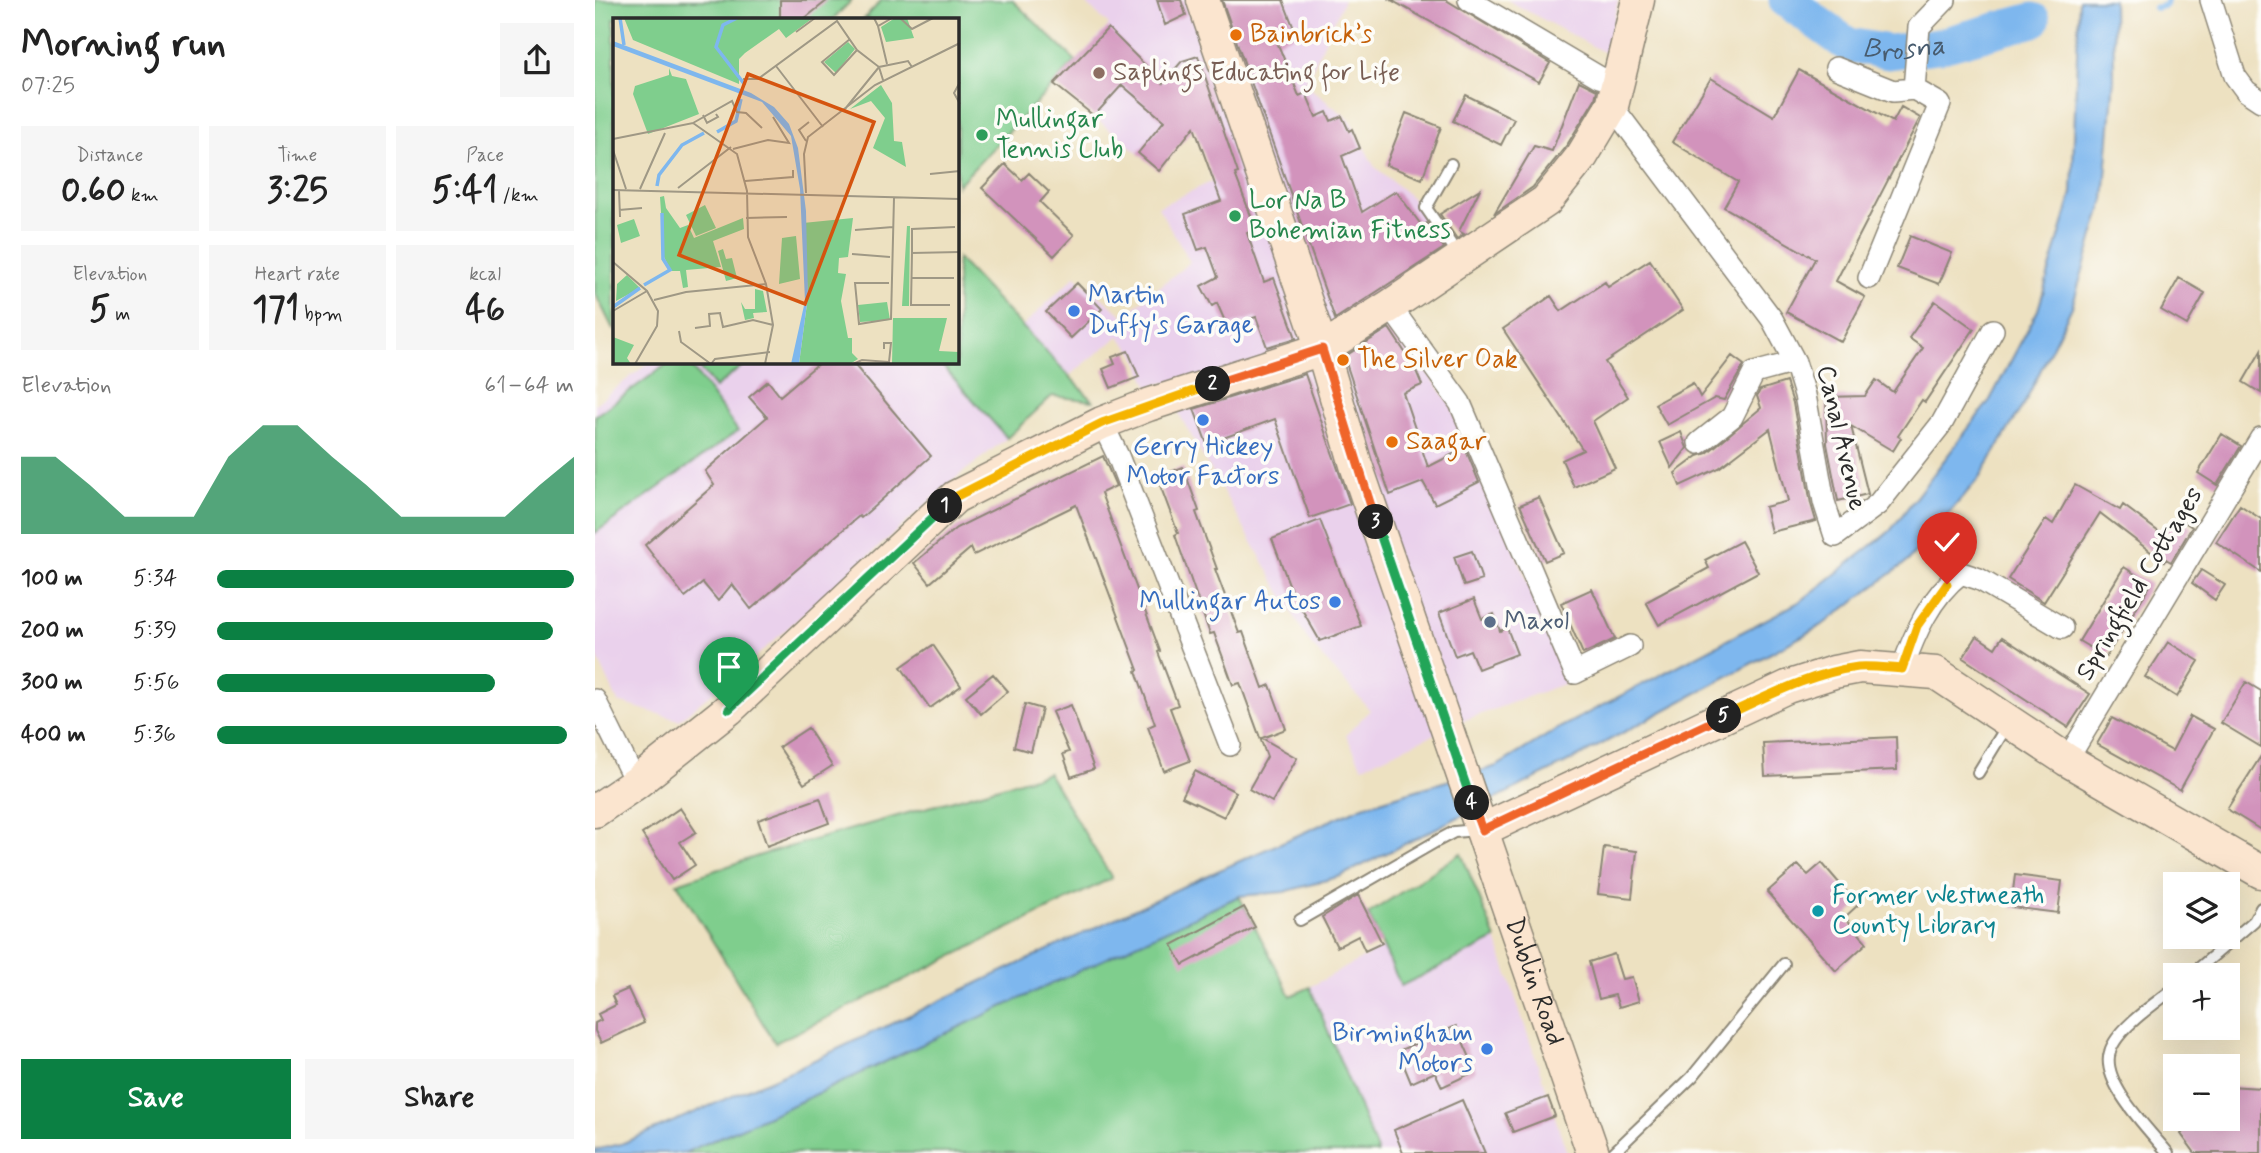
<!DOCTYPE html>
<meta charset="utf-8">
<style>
body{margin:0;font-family:Mynerve,sans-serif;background:#f6f6f6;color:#222;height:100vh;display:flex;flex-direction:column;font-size:26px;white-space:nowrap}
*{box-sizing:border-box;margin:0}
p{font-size:23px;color:#767676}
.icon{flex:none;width:38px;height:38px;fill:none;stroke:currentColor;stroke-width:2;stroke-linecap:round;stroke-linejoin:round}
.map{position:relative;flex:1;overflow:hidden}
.drawer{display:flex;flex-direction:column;background:#fff;width:595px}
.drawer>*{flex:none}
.buttons{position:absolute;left:1568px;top:872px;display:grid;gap:14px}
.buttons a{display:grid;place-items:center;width:77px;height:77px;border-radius:0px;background:#fff;box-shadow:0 7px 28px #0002;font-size:35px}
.pin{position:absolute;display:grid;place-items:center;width:60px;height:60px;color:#fff;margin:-72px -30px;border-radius:50% 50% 50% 0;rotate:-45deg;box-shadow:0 0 7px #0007}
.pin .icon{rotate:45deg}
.km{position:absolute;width:35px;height:35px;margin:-18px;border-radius:50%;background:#222;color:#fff;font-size:19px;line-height:35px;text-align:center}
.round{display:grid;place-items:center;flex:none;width:74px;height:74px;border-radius:0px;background:#f6f6f6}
.overview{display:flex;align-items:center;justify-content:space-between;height:119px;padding:0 21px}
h1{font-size:38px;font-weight:700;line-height:52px}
.stats{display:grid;grid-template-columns:repeat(3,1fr);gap:10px;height:119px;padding:7px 21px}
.stats div{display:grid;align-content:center;border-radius:0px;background:#f6f6f6;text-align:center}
.stats b{font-size:35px;font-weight:700}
.stats small{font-size:19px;font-weight:400}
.stats p{font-size:19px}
.chart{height:196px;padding:14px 21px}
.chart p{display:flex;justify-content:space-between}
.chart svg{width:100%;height:126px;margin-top:7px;fill:#0b8043;opacity:.7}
.primary-button{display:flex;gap:14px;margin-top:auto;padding:14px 21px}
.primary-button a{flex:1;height:80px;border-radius:0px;background:#0b8043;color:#fff;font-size:28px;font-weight:700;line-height:80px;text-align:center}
.primary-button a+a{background:#f6f6f6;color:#222}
ul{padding:0 21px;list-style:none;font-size:23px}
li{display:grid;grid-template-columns:112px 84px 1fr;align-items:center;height:52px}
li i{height:18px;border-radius:9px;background:#0b8043}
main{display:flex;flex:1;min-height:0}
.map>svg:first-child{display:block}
.built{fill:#ead1ec}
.green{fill:#7fce8d;stroke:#557c5c;stroke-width:2}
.water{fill:#7eb7ee;stroke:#54718c;stroke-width:2}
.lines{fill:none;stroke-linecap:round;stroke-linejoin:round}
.stream{stroke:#7eb7ee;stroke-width:6}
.river{stroke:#7eb7ee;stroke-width:35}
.building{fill:#d293bc}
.lane-casing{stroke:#8c8676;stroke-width:14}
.street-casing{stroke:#8c8676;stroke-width:24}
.secondary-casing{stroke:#8c8676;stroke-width:35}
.lane{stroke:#fff;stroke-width:10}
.street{stroke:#fff;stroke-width:21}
.secondary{stroke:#fbe5cf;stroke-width:32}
.split-1-casing{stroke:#fff;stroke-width:14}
.split-2-casing{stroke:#fff;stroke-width:14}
.split-3-casing{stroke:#fff;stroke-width:14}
.split-4-casing{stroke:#fff;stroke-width:14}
.split-5-casing{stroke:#fff;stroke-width:14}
.split-6-casing{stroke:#fff;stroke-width:14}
.split-1{stroke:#22a559;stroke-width:9}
.split-2{stroke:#f5b400;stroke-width:9}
.split-3{stroke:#f0652b;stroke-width:9}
.split-4{stroke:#22a559;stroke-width:9}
.split-5{stroke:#f0652b;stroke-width:9}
.split-6{stroke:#f5b400;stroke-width:9}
.food-dot{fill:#e8710a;stroke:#fdfcf7;stroke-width:2.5}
.education-dot{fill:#8d6e63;stroke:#fdfcf7;stroke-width:2.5}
.leisure-dot{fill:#2e9e5b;stroke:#fdfcf7;stroke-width:2.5}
.shop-dot{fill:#3f7fe0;stroke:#fdfcf7;stroke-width:2.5}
.service-dot{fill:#5c6f8a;stroke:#fdfcf7;stroke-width:2.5}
.culture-dot{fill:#0f9aa8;stroke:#fdfcf7;stroke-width:2.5}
.labels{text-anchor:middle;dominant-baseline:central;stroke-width:7;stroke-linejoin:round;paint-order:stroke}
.food-label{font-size:26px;fill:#c56008;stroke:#fdfcf7;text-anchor:start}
.education-label{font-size:26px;fill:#785e54;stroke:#fdfcf7;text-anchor:start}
.leisure-label{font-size:26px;fill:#27864d;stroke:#fdfcf7;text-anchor:start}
.shop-label{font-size:26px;fill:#366cbe;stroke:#fdfcf7;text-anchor:end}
.street-label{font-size:26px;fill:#2b2b2b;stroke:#fdfcf7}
.service-label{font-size:26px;fill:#4e5e75;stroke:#fdfcf7;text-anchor:start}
.culture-label{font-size:26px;fill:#0d838f;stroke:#fdfcf7;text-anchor:start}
.water-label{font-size:28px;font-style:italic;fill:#485c6f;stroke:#fdfcf7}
.inset-river{fill:none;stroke:#7eb7ee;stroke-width:3.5}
.inset-road{fill:none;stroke:#9f9885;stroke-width:2}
.view{fill:#d5540f;fill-opacity:0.15;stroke:#d5540f;stroke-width:3.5}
.inset-edge{fill:none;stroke:#2b2b2b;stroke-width:3.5}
</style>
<main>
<section class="drawer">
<div class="overview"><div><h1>Morning run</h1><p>07:25</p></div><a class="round"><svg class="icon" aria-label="share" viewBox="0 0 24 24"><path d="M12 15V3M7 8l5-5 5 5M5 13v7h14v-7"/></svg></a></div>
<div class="stats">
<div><p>Distance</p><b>0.60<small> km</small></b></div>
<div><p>Time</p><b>3:25</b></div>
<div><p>Pace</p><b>5:41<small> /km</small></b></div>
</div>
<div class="stats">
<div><p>Elevation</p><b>5<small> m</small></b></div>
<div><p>Heart rate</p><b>171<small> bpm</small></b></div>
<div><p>kcal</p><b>46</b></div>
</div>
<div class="chart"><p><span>Elevation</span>61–64 m</p>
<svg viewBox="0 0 160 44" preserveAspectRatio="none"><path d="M0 44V17L10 17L20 27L30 38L40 38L50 38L60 17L70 6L80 6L90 17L100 27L110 38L120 38L130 38L140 38L150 27L160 17V44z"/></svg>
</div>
<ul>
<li><b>100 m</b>5:34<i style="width:100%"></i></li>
<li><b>200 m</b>5:39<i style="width:94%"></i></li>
<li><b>300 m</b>5:56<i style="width:78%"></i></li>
<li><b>400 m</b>5:36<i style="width:98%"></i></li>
</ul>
<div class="primary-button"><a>Save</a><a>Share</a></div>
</section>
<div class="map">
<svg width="1666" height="1153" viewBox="0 0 1666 1153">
<rect width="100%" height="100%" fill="#fdfcf7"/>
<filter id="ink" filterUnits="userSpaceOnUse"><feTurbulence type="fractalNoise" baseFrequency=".0143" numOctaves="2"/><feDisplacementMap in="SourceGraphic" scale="14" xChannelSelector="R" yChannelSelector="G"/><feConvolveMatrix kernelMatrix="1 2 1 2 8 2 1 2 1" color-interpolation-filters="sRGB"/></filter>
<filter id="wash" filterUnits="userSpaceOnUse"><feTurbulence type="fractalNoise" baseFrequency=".00686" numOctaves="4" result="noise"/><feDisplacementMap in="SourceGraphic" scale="28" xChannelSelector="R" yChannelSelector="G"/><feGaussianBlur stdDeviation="1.57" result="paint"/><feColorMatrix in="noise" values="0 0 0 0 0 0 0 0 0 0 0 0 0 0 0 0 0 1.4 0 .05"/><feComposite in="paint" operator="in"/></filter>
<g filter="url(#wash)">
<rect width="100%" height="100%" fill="#ede1c1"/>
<path class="built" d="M487,0H749L710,84L755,120L779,166L815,196L857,256L784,304L856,405L900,499L971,683L875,718L767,767L751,735L775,710L714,642L585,416L571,382L554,387L540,354L524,336L475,375L427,327L480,276L529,316L595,262L563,207L618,181L599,127L564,171L460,84L514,25Z
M912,0H1023L1012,54Z
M55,362H344L412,438L362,477L155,662L84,720L23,702L0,652V404Z
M901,939L972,1153H783L715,987L788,947L807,986Z"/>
<path class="green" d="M0,0H257L238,19H19V331L0,293Z
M287,0H417L481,61L362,186V19H269Z
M362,258L498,401L457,396L412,438L344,362H362Z
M75,362H93L143,431L0,533V416Z
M99,362H152L120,388Z
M453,773L517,878L180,1043L82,883L166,855Z
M866,853L901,939L806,986L773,914Z
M644,896L696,996L715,987L783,1153H89L200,1104Z"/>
<path class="water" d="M1484,0H1518L1519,78L1509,200L1477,307L1430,402L1385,477L1313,561L1226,626L981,758L746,876L689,892L644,896L200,1104L89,1153H0V1150L26,1144L198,1070L589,886L768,806L902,766L964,728L1206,601L1295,531L1395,400L1443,310L1477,193Z"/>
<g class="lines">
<path class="stream" d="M1560,8L1571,5L1572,0"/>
<path class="river" id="s1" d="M1191,0L1253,45L1294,52L1343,46L1438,20"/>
</g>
<g id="blocks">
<path class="building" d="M185,0H233L209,19H185Z
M562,0H586L591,15L570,25Z
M627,0H688L701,34L682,42L704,96L711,93L721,117L732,112L736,121L747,116L754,131L757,129L765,148L747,156L767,212L801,191L827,226L832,223L849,248L740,319Z
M796,0H851L955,63L944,82Z
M513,28L568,83L587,61L603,56L643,173L640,174L661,229L652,233L669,282L679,278L701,338L672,347L661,317L632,326L622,303L617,306L606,286L623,277L612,247L603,250L590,214L626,201L599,127L564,171L543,153L569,121L527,85L499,116L459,84Z
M1204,70L1298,122L1306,107L1325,118L1241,281L1270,297L1246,342L1191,312L1220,259L1129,207L1143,182L1077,142L1116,78L1179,116Z
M984,81L1002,90L1000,99L972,145L938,187L899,214L939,146L957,151Z
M871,95L919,119L906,145L858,121Z
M811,113L846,127L827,179L791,165Z
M410,164L427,180L434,173L454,192L445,202L479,235L459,256L387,188Z
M885,189L864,231L869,234L862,239L845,214Z
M1315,236L1357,253L1344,284L1302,268Z
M1055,260L1088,310L1010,362L1033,397L998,421L1020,468L979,487L967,460L988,450L908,329L956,296L966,311L1010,282L1013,287Z
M1584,278L1610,293L1592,325L1566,310Z
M482,283L507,309L476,338L451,312Z
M1340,301L1379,329L1330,402L1327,400L1303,436L1306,438L1298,451L1256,426L1273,494L1243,501L1232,444L1231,397L1270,396L1281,380L1298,392L1328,348L1314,338Z
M794,328L819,366L827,385L808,393L833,467L870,448L884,482L840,504L828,482L795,495L749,357Z
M533,351L544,377L516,388L508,369L520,364L517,357Z
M1666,351V393L1648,382Z
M1137,356L1149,365L1129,400L1120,398L1072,425L1060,404L1098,383L1105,397Z
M225,362H257L336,456L266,518L264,516L156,609L137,584L123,601L108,583L90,597L50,545L119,485L110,471L172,417L154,397L173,381L185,396Z
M710,374L755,504L715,518L680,419L612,444L599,409Z
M1191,382L1198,403L1216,504L1221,521L1176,532L1170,507L1193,501L1175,429L1124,468L1085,486L1080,473L1103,456L1112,453L1166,408L1162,396L1165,390Z
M1086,432L1092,448L1077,468L1065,442Z
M1627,434L1646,446L1622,485L1603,473Z
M508,456L521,486L506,493L565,651L563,652L583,705L575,708L595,761L569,771L553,727L560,724L541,671L543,670L481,505L379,555L376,548L335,583L319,563L361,528Z
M588,467L604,511L601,512L622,569H620L644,633L648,632L668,688L675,685L691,729L667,738L702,758L677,802L654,789L672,757L645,683L638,685L619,633L615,634L580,535L583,533L562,477Z
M1480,485L1525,510L1528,505L1568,535L1580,516L1597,527L1576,562L1571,559L1569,562L1505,513L1449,602L1413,579L1451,519L1458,524Z
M944,497L969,553L950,561L925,505Z
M1645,505L1666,519V572L1621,542Z
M725,520L766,626L725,641L697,592L677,539Z
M1146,541L1163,572L1064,625L1051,602L1114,568L1110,560Z
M877,551L887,580L869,586L859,557Z
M1529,567L1556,584L1511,657L1484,641Z
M1606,570L1630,585L1620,600L1597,583Z
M997,589L1020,639L988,654L966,603Z
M879,599L887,619L899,614L905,631L912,628L922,654L883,669L875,650L860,656L844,613Z
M1382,636L1400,648L1407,637L1495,694L1473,727L1368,658Z
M1573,642L1604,661L1582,697L1550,677Z
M338,645L366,686L335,708L306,667Z
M398,674L413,691L386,714L371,696Z
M1651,682L1666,691V747L1626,723Z
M430,704L447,709L436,752L419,747Z
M476,705L499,769L476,777L468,754L474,752L457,712Z
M1595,716L1619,729L1585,790L1502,744L1517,718L1577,751Z
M213,728L237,766L209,784L184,747Z
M1301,737L1302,770L1170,776L1168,743Z
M1666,756V830L1632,809Z
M600,771L641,792L629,817L587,797Z
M225,798L234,823L172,846L163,820Z
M85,808L101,832L85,842L100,865L77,880L47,834Z
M1009,847L1042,851L1037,898L1003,894Z
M1227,863L1263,905L1250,917L1272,943L1241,971L1172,892L1203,865L1213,875Z
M1420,875L1467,881L1463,913L1416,907Z
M763,895L787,943L770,951L763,936L742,947L727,917Z
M649,907L660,927L588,965L577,945Z
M1019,954L1027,979L1037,977L1044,1001L1024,1007L1020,995L1004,999L994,962Z
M33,989L49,1023L6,1043L0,1031V1023L6,1020L3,1014L21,1005L17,996Z
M861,1026L881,1071L847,1087L840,1072L816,1083L803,1051Z
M1633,1086L1666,1088V1153H1600L1586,1134L1592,1127L1585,1118H1633Z
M953,1097L960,1116L918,1132L910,1113Z
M867,1100L890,1153H808L799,1130Z"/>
</g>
</g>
<g filter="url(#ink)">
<use href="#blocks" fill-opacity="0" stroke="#8c8676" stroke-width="2"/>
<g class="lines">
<defs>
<path id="lane" d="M856,164L831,208L865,257
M1383,773L1413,724
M705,920L842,841L859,832L882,830
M1596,975L1659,921L1666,908
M1018,1153L1097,1077L1189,964
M1573,1153C1555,1131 1505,1082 1515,1052C1521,1029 1562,1002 1580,988"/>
<path id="street" d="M874,0L1004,77L1024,83
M1616,0L1640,76L1651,91L1666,101
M1241,68L1298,91L1319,89
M1017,106L1177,319L1200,362L1210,395L1229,502L1240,536L1283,504L1347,423L1398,330
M1274,278L1345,104L1319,89L1324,27L1350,0
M795,306L865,403L980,673L1035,646
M507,423L523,456L635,745
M1104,443L1137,417L1159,373L1200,362
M1307,669C1320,633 1335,597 1366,573L1384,579L1467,628
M0,700L41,783
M1472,760L1666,438"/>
<g id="secondary">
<path id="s2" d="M608,0L727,349L761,465L998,1153"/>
<path d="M0,811L41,783L134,709L360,497L507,423L553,405L727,349L795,306L951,201L987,156L1017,106L1043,0"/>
<path d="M887,830L1192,687L1239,672L1265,667L1341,673L1472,760L1666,872"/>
</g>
</defs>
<use href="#lane" class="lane-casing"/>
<use href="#street" class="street-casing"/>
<use href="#secondary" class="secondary-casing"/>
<use href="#lane" class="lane"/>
<use href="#street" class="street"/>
<use href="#secondary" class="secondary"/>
</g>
</g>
<g class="lines" filter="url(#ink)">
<defs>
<path id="split-1" d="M134,709L350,506"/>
<path id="split-2" d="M350,506L360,497L507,423L618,384"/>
<path id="split-3" d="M618,384L727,349L781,522"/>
<path id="split-4" d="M781,522L877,803"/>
<path id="split-5" d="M877,803L887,830L1129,716"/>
<path id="split-6" d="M1129,716C1171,697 1216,673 1263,667C1277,666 1292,668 1307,669L1322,626L1352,584"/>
</defs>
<use href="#split-1" class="split-1-casing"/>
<use href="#split-2" class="split-2-casing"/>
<use href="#split-3" class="split-3-casing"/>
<use href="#split-4" class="split-4-casing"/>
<use href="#split-5" class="split-5-casing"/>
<use href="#split-6" class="split-6-casing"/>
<use href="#split-1" class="split-1"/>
<use href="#split-2" class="split-2"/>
<use href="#split-3" class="split-3"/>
<use href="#split-4" class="split-4"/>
<use href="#split-5" class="split-5"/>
<use href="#split-6" class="split-6"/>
</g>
<g class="food-dot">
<circle cx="641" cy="35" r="7"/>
<circle cx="748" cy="360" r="7"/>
<circle cx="797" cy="442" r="7"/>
</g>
<circle class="education-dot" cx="504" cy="73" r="7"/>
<g class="leisure-dot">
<circle cx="387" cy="135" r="7"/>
<circle cx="640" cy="216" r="7"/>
</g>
<g class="shop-dot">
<circle cx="479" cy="311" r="7"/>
<circle cx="608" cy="420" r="7"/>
<circle cx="740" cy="602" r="7"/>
<circle cx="892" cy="1049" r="7"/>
</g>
<circle class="service-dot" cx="895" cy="622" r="7"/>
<circle class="culture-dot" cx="1223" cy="911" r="7"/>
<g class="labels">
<g class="food-label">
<text x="655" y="35">Bainbrick’s</text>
<text x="762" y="360">The Silver Oak</text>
<text x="811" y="442">Saagar</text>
</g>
<g class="education-label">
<text x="518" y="73">Saplings Educating for Life</text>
</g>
<g class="leisure-label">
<text x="401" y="120">Mullingar<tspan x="401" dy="30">Tennis Club</tspan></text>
<text x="654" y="201">Lor Na B<tspan x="654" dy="30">Bohemian Fitness</tspan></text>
</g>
<g class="shop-label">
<text x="493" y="296" text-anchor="start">Martin<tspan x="493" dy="30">Duffy's Garage</tspan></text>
<text x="608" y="447" text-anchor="middle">Gerry Hickey<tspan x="608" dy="30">Motor Factors</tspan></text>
<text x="726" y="602">Mullingar Autos</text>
<text x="878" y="1034">Birmingham<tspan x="878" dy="30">Motors</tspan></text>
</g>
<g class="street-label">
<text transform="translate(1246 438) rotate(77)">Canal Avenue</text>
<text transform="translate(1545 584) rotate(-59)">Springfield Cottages</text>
<text stroke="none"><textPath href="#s2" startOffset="1036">Dublin Road</textPath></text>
</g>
<g class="service-label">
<text x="909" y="622">Maxol</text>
</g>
<g class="culture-label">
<text x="1237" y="896">Former Westmeath<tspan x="1237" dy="30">County Library</tspan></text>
</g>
<g class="water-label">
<text stroke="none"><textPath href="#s1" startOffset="133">Brosna</textPath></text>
</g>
</g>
<g transform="translate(18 18)">
<rect width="346" height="346" fill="#ede1c1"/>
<path d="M11,0L125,1L200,0L173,20L166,11L132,35L126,41V66L20,22ZM282,0H294L301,20L273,24L268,9ZM235,24L242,31L223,55L211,44ZM56,50L59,58L73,61L86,96L35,116L20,76L22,68L56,57ZM268,67L279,85L281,123L289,124L293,149L260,130L272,100L258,83L237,91ZM51,178L53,190L67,210L75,207L81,220L130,200L131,211L100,223L108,249L73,252L75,269L70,270L67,253H58L51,239L47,179ZM92,187L103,210L83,218L73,197ZM240,200L235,239L226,240L225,255L233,256L228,283L235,320H239V335L245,341L237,346H186L195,278L190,205ZM21,201L27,218L8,225L4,207ZM294,208H297L296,288H289ZM183,218L187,261L166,266L169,220ZM110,231L113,241L119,240L124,260L113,263L105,233ZM14,257L27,270L3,283L4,266ZM142,271L150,273L154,294L140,295L141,300L132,302L128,284L132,291H142ZM274,284L277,302L247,304L245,287ZM280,300H334L326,333L346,334V346H279ZM0,319L21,327L14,340L18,346H0Z" fill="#7fce8d"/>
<path d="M0,23L138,75L161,89L176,106L185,130L193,193L195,278L186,346H178L192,283L187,171L178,118L149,84L0,28Z" fill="#7eb7ee"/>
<path class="inset-river" d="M7,0L11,27M124,0L110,7L103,29L132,67M104,114L123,103L128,81M44,168L46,157L69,127L91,115M31,267L57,252L50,241L49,195M0,289L27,270"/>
<path class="inset-road" d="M261,0L265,8L279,0M287,0L299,11L320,0M265,8L274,46M183,14L202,0M237,21L209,44L221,57L244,32M163,48L210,109M130,61H145L224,3L244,32L266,49L270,62M347,64L341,75L347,86M232,91L266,49L295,43L299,49M90,97L94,105L105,99L103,96M80,105L119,83L124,94L133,95L149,110M0,121L80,105L124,136L134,173L135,219L153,266L160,307L152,346M193,123L186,112L196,104M120,131L155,122L176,125L160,99M0,132L13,171M317,156L347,153M132,163L180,159V152M65,170L118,129M27,171L52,115M0,172L347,181M6,172L7,199M193,175L191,136L195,119L262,67L347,25M6,192L29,190M133,200L174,199M342,209L299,211V235L347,234M242,212L280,209M299,235L298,287H337M239,236L277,239M0,244L34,273L45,293L44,308L22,346M299,260H341M276,265H242L246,306L278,301L281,180M41,282L73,274L153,266M0,293L34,273M82,310L97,308L96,296L107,295L110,309L140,302L160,307M66,313L68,324L98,346M98,346L102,341L157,334M240,346L249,342L276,344L278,325H271V331"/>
<path class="view" d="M135,56L261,104L192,286L66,237Z"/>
<rect width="346" height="346" class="inset-edge"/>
</g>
</svg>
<div class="buttons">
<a><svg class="icon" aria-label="layers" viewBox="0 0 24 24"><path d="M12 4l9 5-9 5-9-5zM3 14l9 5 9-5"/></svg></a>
<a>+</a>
<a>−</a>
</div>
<div class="pin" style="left:134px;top:709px;background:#1e9e55"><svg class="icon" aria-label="arrive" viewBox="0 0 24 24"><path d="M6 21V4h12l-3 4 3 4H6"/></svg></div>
<div class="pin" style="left:1352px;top:584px;background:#d93025"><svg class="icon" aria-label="check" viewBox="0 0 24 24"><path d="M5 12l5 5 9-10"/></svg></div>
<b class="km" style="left:350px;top:506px">1</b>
<b class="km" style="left:618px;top:384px">2</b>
<b class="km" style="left:781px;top:522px">3</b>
<b class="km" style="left:877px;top:803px">4</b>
<b class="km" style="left:1129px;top:716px">5</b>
</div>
</main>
